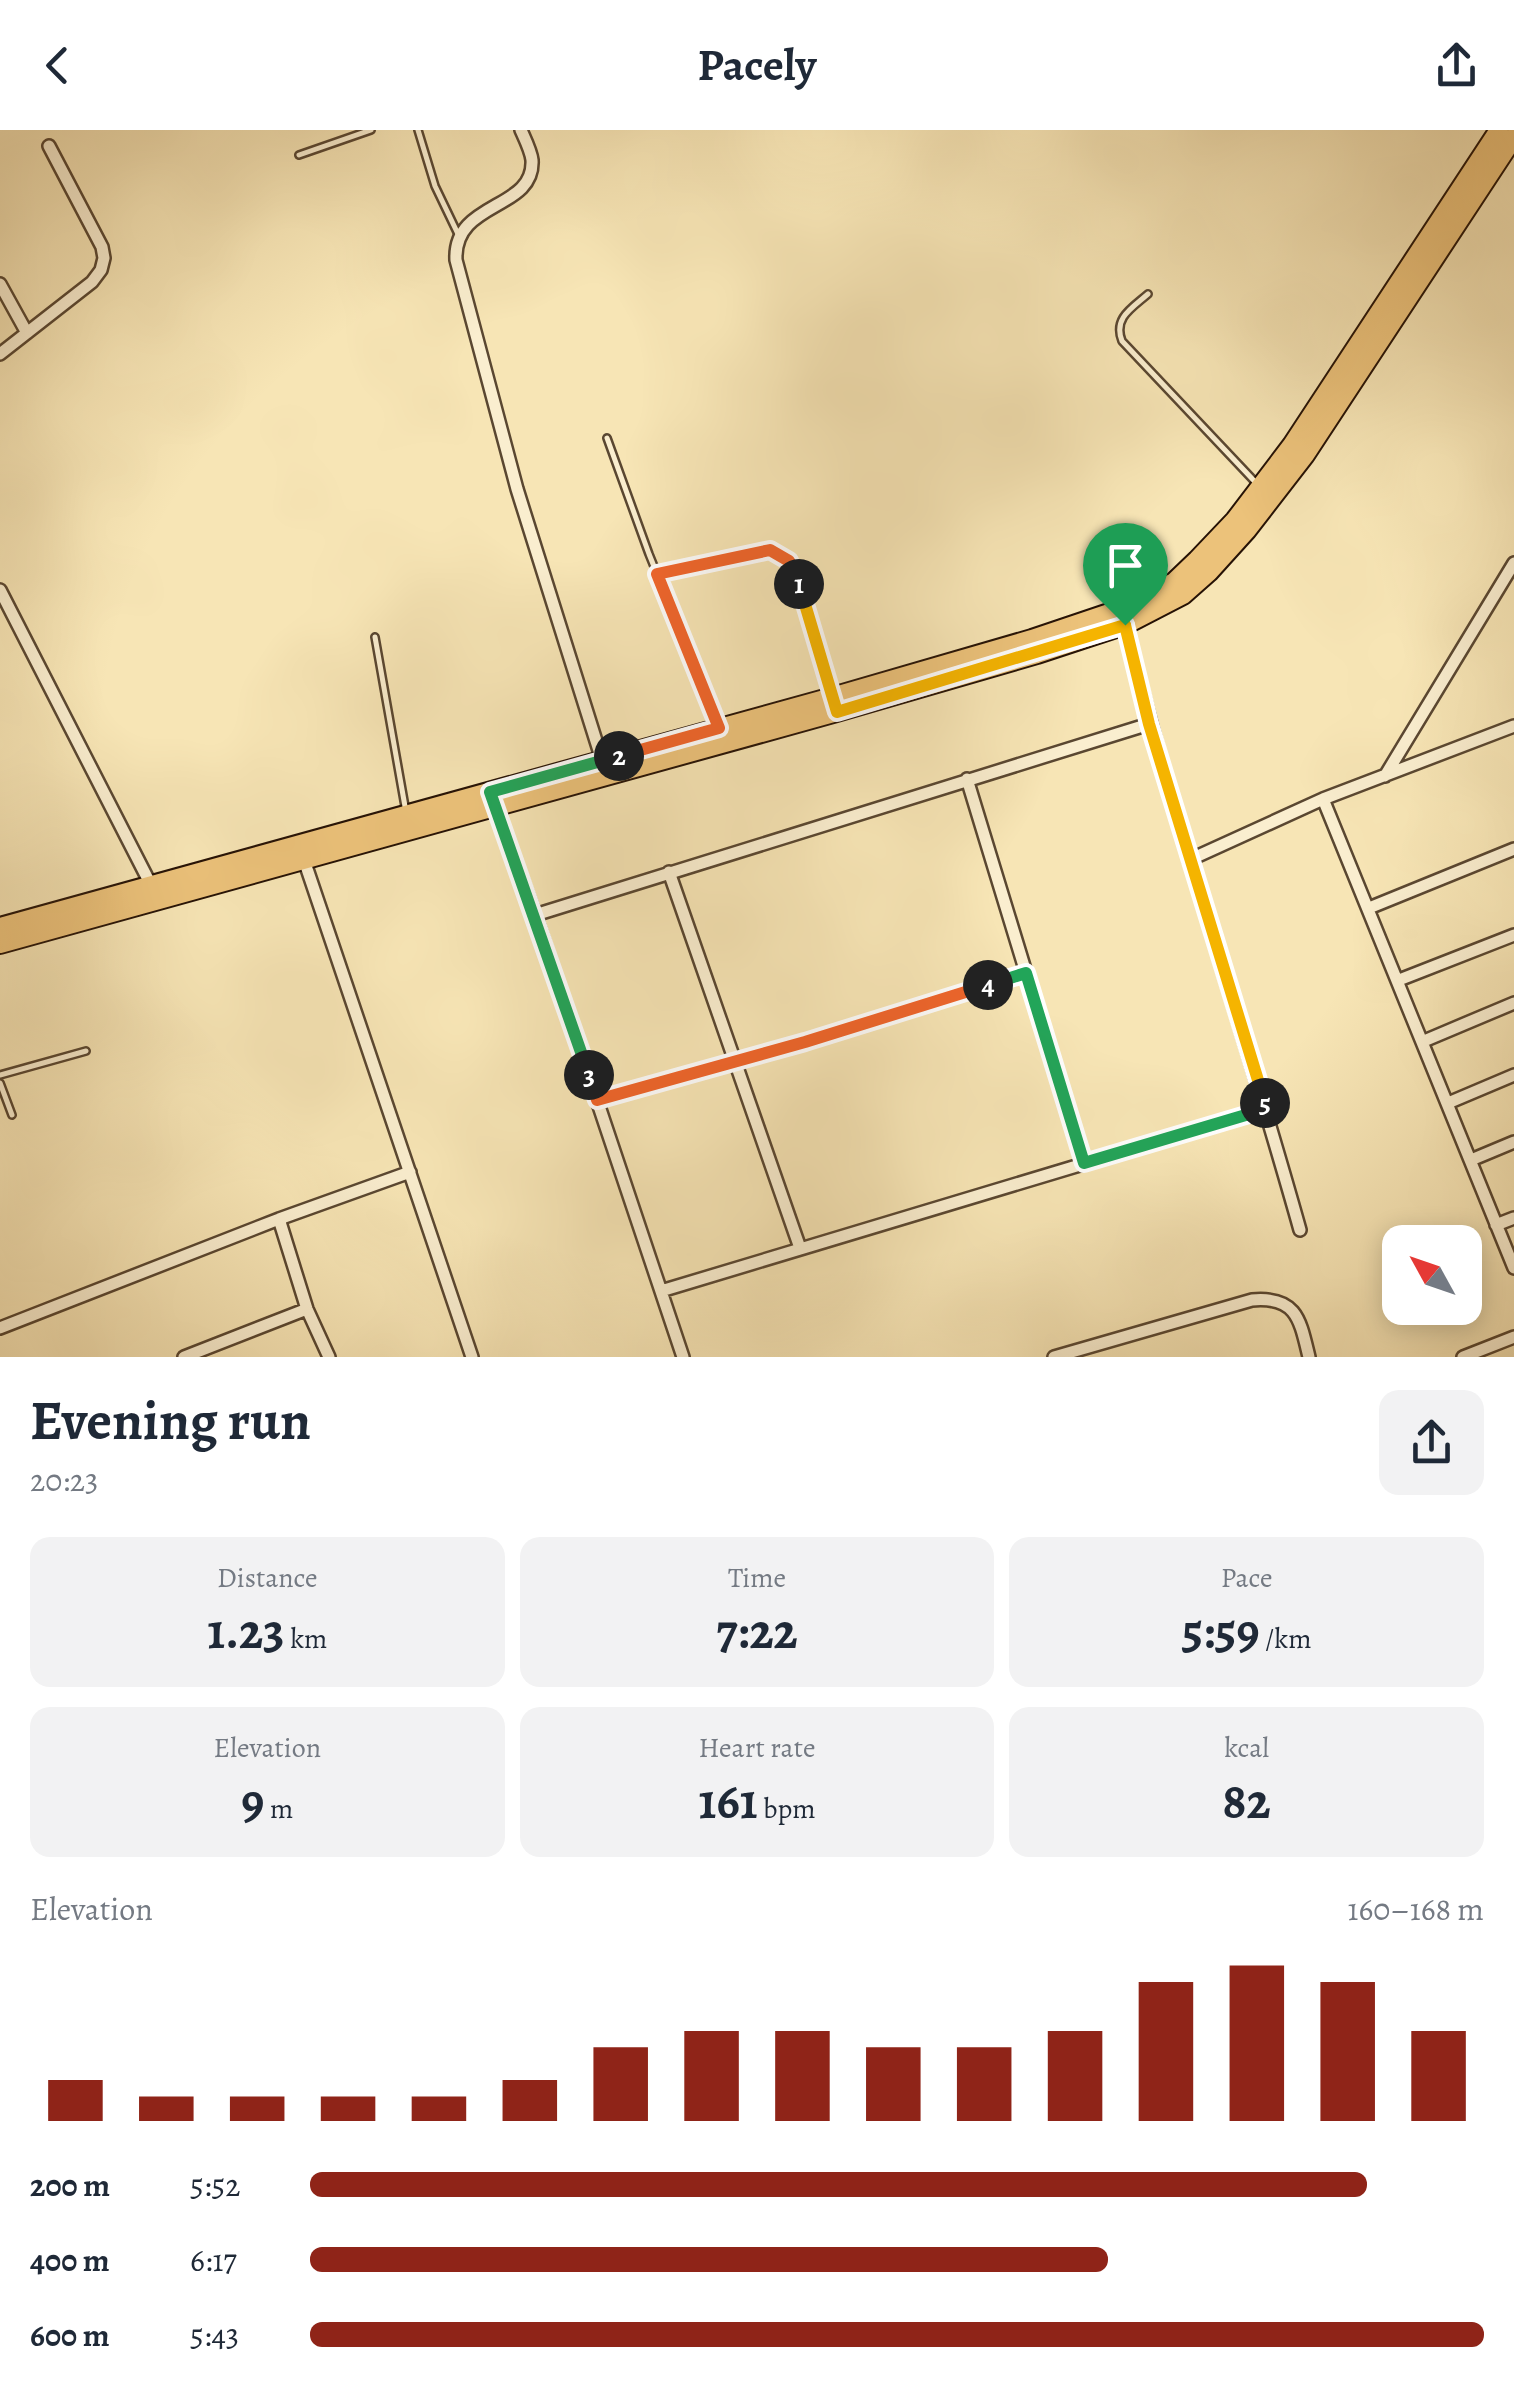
<!DOCTYPE html>
<meta charset="utf-8">
<style>
body{margin:0;font-family:Alegreya,serif;background:#f2f2f3;color:#1f2937;height:100vh;display:flex;flex-direction:column;font-size:38px;white-space:nowrap}
*{box-sizing:border-box;margin:0}
p{font-size:32px;color:#747a83}
.icon{flex:none;width:55px;height:55px;fill:none;stroke:currentColor;stroke-width:2;stroke-linecap:round;stroke-linejoin:round}
.map{position:relative;height:1227px;overflow:hidden}
.drawer{display:flex;flex-direction:column;background:#fff;flex:1}
.drawer>*{flex:none}
.needle{width:65px;rotate:310deg}
.fabs{position:absolute;left:1382px;top:1095px;display:grid;gap:20px}
.fabs a{display:grid;place-items:center;width:100px;height:100px;border-radius:20px;background:#fff;box-shadow:0 5px 25px #0003;font-size:50px}
.pin{position:absolute;display:grid;place-items:center;width:85px;height:85px;color:#fff;margin:-102px -42px;border-radius:50% 50% 50% 0;rotate:-45deg;box-shadow:0 0 10px #0007}
.pin .icon{rotate:45deg}
.km{position:absolute;width:50px;height:50px;margin:-25px;border-radius:50%;background:#222;color:#fff;font-size:28px;line-height:50px;text-align:center}
.round{display:grid;place-items:center;flex:none;width:105px;height:105px;border-radius:20px;background:#f2f2f3}
.head{display:flex;align-items:center;justify-content:space-between;height:170px;padding:0 30px}
h1{font-size:55px;font-weight:700;line-height:75px}
.figures{display:grid;grid-template-columns:repeat(3,1fr);gap:15px;height:170px;padding:10px 30px}
.figures div{display:grid;align-content:center;border-radius:20px;background:#f2f2f3;text-align:center}
.figures b{font-size:50px;font-weight:700}
.figures small{font-size:28px;font-weight:400}
.figures p{font-size:28px}
.chart{height:280px;padding:20px 30px}
.chart p{display:flex;justify-content:space-between}
.chart svg{width:100%;height:180px;margin-top:10px;stroke:#8f2418;stroke-width:6}
ul{padding:0 30px;list-style:none;font-size:32px}
li{display:grid;grid-template-columns:160px 120px 1fr;align-items:center;height:75px}
li i{height:25px;border-radius:12px;background:#8f2418}
header{display:flex;justify-content:space-between;align-items:center;height:130px;padding:0 30px;background:#fff;font-size:45px;font-weight:700}
.map>svg:first-child{display:block}
.lines{fill:none;stroke-linecap:round;stroke-linejoin:round}
.service-casing{stroke:#5a4731;stroke-width:10}
.minor-casing{stroke:#5a4731;stroke-width:16}
.primary-casing{stroke:#261205;stroke-width:22}
.service{stroke:#faeecf;stroke-width:5}
.minor{stroke:#faeecf;stroke-width:11}
.primary{stroke:#ecc27a;stroke-width:18}
.split-1-casing{stroke:#fff;stroke-width:20}
.split-2-casing{stroke:#fff;stroke-width:20}
.split-3-casing{stroke:#fff;stroke-width:20}
.split-4-casing{stroke:#fff;stroke-width:20}
.split-5-casing{stroke:#fff;stroke-width:20}
.split-6-casing{stroke:#fff;stroke-width:20}
.split-1{stroke:#f5b400;stroke-width:12}
.split-2{stroke:#f0652b;stroke-width:12}
.split-3{stroke:#22a559;stroke-width:12}
.split-4{stroke:#f0652b;stroke-width:12}
.split-5{stroke:#22a559;stroke-width:12}
.split-6{stroke:#f5b400;stroke-width:12}
</style>
<header><svg class="icon" aria-label="back" viewBox="0 0 24 24"><path d="M15 5l-7 7 7 7"/></svg>Pacely<svg class="icon" aria-label="share" viewBox="0 0 24 24"><path d="M12 15V3M7 8l5-5 5 5M5 13v7h14v-7"/></svg></header>
<div class="map">
<svg width="1514" height="1227" viewBox="0 0 1514 1227">
<rect width="100%" height="100%" fill="#f7e5b5"/>
<filter id="stains"><feTurbulence type="fractalNoise" baseFrequency=".002" numOctaves="4"/><feColorMatrix values="0 0 0 0 .2 0 0 0 0 .09 0 0 0 0 .02 0 0 0 .5 -.17"/></filter>
<radialGradient id="worn" r=".72"><stop offset=".6" stop-color="#630" stop-opacity="0"/><stop offset="1" stop-color="#630" stop-opacity=".3"/></radialGradient>
<g class="lines">
<defs>
<path id="service" d="M418,0L435,56L458,104
M299,25L371,0
M1148,164C1132,178 1113,188 1122,211L1259,356
M607,308L649,424L718,595
M657,444L770,420L782,424L789,431L798,450L831,563
M375,507L406,682
M0,945L86,921
M0,953L12,985"/>
<path id="minor" d="M521,0C525,9 531,21 532,30C535,81 453,70 456,130L517,359L602,630
M0,154L27,203
M0,224L92,152L101,140L104,128L102,117L49,16
M0,460L151,755
M1124,489C1174,695 1243,896 1300,1100
M1385,646L1514,433
M967,649L1084,1033
M1323,669L1514,1138
M493,670L535,785L683,1227
M302,724L472,1227
M1189,730L1323,669L1514,596
M669,742L800,1118
M1369,778L1514,719
M535,785L1149,594
M1399,850L1514,805
M1424,911L1514,873
M597,970L805,912L1026,843
M1448,973L1514,945
M1471,1030L1514,1012
M279,1089L307,1179L329,1227
M1496,1095L1514,1088
M661,1161L1266,979
M0,1198L279,1089L410,1042
M184,1227L307,1179
M1054,1227L1252,1170C1297,1166 1300,1190 1309,1227
M1463,1227L1514,1207"/>
<path id="primary" d="M0,797L832,567L1032,509L1121,479L1174,452L1197,430L1235,390L1292,315L1499,0
M0,814L837,582L1037,524L1125,495L1183,465L1209,442L1247,400L1305,325L1514,7"/>
</defs>
<use href="#service" class="service-casing"/>
<use href="#minor" class="minor-casing"/>
<use href="#primary" class="primary-casing"/>
<use href="#service" class="service"/>
<use href="#minor" class="minor"/>
<use href="#primary" class="primary"/>
</g>
<g class="lines">
<defs>
<path id="split-1" d="M799,454L837,582L1125,495"/>
<path id="split-2" d="M619,626L719,598L657,444L770,420L789,431L799,454"/>
<path id="split-3" d="M589,945L490,662L619,626"/>
<path id="split-4" d="M589,945L597,970L805,912L988,855"/>
<path id="split-5" d="M988,855L1026,843L1084,1033L1266,979L1265,973"/>
<path id="split-6" d="M1125,495L1149,594L1265,973"/>
</defs>
<use href="#split-1" class="split-1-casing"/>
<use href="#split-2" class="split-2-casing"/>
<use href="#split-3" class="split-3-casing"/>
<use href="#split-4" class="split-4-casing"/>
<use href="#split-5" class="split-5-casing"/>
<use href="#split-6" class="split-6-casing"/>
<use href="#split-1" class="split-1"/>
<use href="#split-2" class="split-2"/>
<use href="#split-3" class="split-3"/>
<use href="#split-4" class="split-4"/>
<use href="#split-5" class="split-5"/>
<use href="#split-6" class="split-6"/>
</g>
<rect width="100%" height="100%" filter="url(#stains)"/>
<rect width="100%" height="100%" fill="url(#worn)"/>
</svg>
<div class="fabs">
<a><svg class="needle" viewBox="-14 -14 28 28"><path d="M0-13l5 13h-10z" fill="#e53935"/><path d="M0 13l5-13h-10z" fill="#747a83"/></svg></a>
</div>
<div class="pin" style="left:1125px;top:495px;background:#1e9e55"><svg class="icon" aria-label="arrive" viewBox="0 0 24 24"><path d="M6 21V4h12l-3 4 3 4H6"/></svg></div>
<b class="km" style="left:799px;top:454px">1</b>
<b class="km" style="left:619px;top:626px">2</b>
<b class="km" style="left:589px;top:945px">3</b>
<b class="km" style="left:988px;top:855px">4</b>
<b class="km" style="left:1265px;top:973px">5</b>
</div>
<section class="drawer">
<div class="head"><div><h1>Evening run</h1><p>20:23</p></div><a class="round"><svg class="icon" aria-label="share" viewBox="0 0 24 24"><path d="M12 15V3M7 8l5-5 5 5M5 13v7h14v-7"/></svg></a></div>
<div class="figures">
<div><p>Distance</p><b>1.23<small> km</small></b></div>
<div><p>Time</p><b>7:22</b></div>
<div><p>Pace</p><b>5:59<small> /km</small></b></div>
</div>
<div class="figures">
<div><p>Elevation</p><b>9<small> m</small></b></div>
<div><p>Heart rate</p><b>161<small> bpm</small></b></div>
<div><p>kcal</p><b>82</b></div>
</div>
<div class="chart"><p><span>Elevation</span>160–168 m</p>
<svg viewBox="0 0 160 44" preserveAspectRatio="none"><path d="M5 44V34M15 44V38M25 44V38M35 44V38M45 44V38M55 44V34M65 44V26M75 44V22M85 44V22M95 44V26M105 44V26M115 44V22M125 44V10M135 44V6M145 44V10M155 44V22"/></svg>
</div>
<ul>
<li><b>200 m</b>5:52<i style="width:90%"></i></li>
<li><b>400 m</b>6:17<i style="width:68%"></i></li>
<li><b>600 m</b>5:43<i style="width:100%"></i></li>
</ul>
</section>
